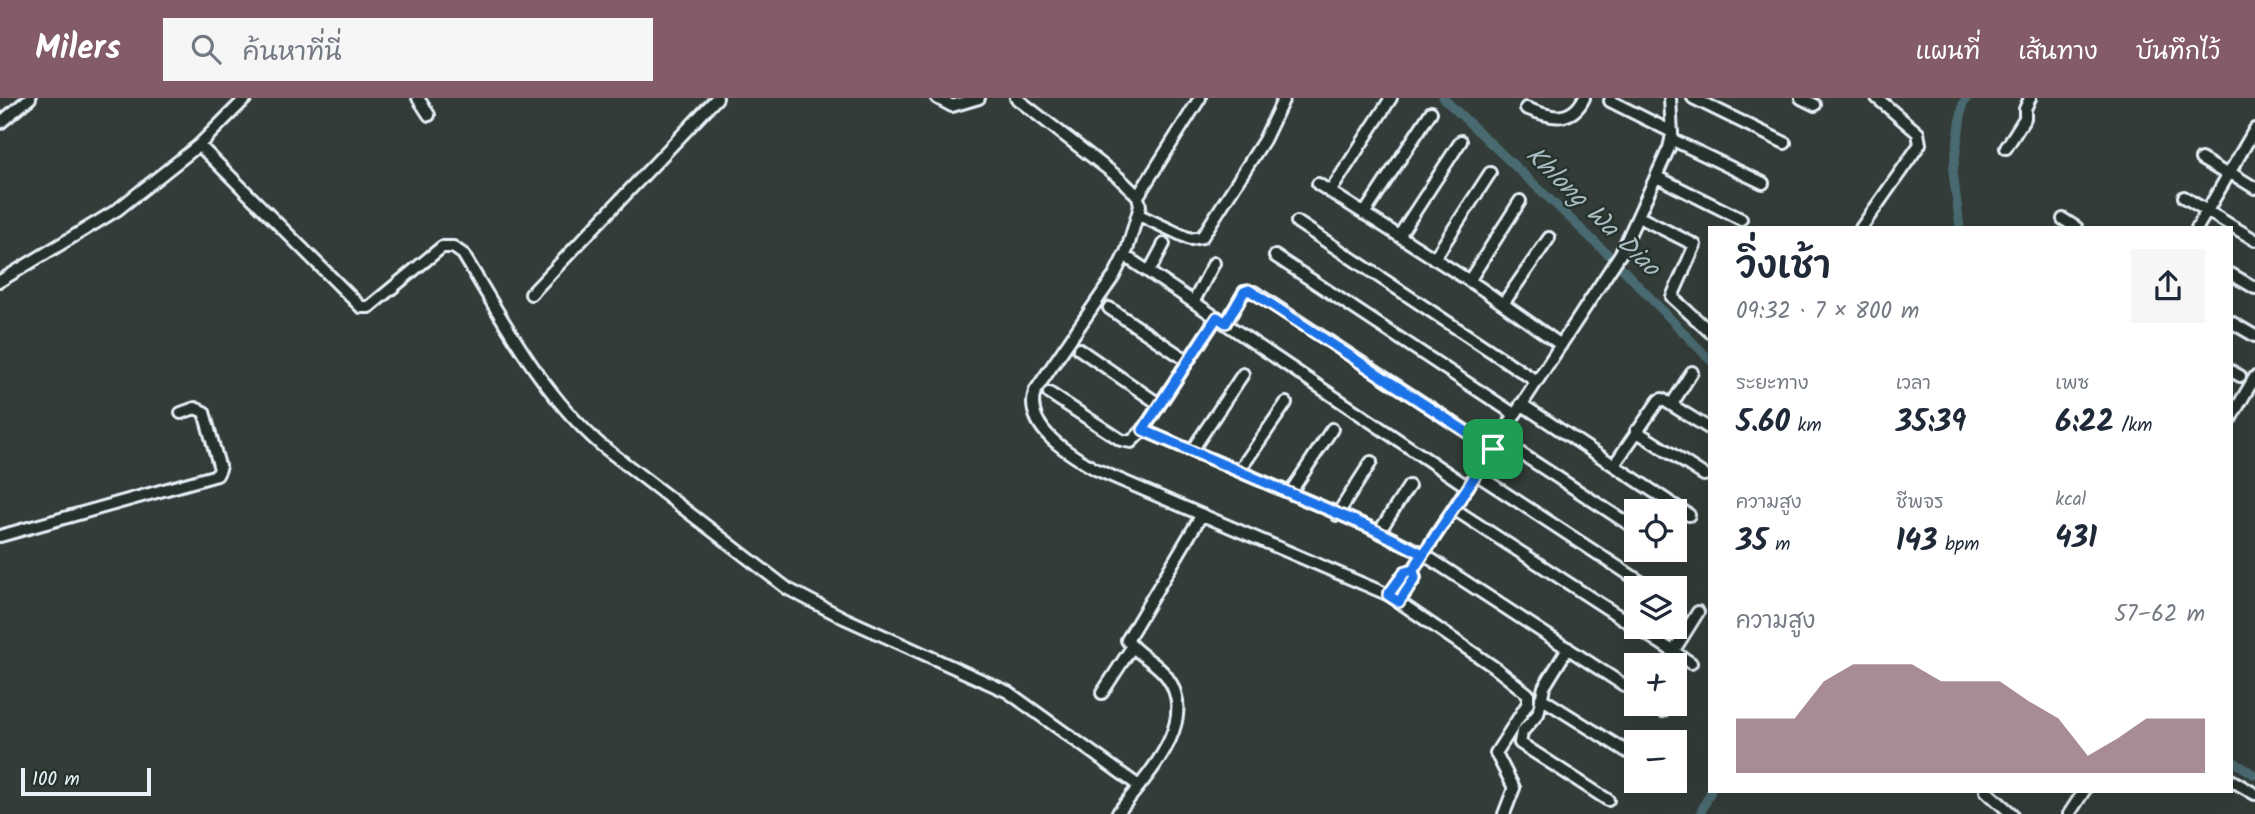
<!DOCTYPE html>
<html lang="th">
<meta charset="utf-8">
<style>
body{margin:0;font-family:Kalam,"Playpen Sans Thai",sans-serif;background:#f6f6f7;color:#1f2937;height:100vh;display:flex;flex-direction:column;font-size:26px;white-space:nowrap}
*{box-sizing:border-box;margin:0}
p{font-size:23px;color:#747a83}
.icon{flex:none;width:38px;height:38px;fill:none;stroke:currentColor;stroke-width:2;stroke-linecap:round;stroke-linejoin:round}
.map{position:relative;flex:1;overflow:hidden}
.sheet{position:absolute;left:1708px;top:128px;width:525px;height:567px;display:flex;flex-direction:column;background:#fff;border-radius:0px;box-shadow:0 7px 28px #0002}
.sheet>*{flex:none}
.tools{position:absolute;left:1624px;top:401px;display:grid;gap:14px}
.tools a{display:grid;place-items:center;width:63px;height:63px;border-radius:0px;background:#fff;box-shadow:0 7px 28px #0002;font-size:35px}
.scale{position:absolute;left:21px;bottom:18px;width:130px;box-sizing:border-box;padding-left:7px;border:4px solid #e8f1f8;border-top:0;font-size:19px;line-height:24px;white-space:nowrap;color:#e8f1f8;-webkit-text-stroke:5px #26332d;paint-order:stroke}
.pin{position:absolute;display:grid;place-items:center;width:60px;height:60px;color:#fff;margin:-30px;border-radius:14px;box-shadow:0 4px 10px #0006}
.round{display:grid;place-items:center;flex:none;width:74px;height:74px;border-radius:0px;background:#f6f6f7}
.summary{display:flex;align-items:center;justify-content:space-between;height:119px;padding:0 28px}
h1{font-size:38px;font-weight:600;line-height:52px}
.stats{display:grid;grid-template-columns:repeat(3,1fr);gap:10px;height:119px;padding:7px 28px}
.stats div{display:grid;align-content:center}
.stats b{font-size:30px;font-weight:600}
.stats small{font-size:19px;font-weight:400}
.stats p{font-size:19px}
.chart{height:196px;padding:14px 28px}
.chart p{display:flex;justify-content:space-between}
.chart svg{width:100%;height:126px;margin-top:7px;fill:#845c67;opacity:.7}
header{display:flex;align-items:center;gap:42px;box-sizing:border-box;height:98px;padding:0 35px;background:#845c67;color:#fff}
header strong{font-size:33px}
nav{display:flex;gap:38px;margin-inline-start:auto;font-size:24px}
.search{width:490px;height:63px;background:#f6f6f7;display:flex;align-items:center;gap:18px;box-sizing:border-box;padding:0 24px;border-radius:0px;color:#747a83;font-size:26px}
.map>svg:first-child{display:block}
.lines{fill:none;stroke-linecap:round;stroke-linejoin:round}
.canal{stroke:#496b6f;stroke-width:9}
.minor-casing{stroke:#e8f1f8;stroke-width:16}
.minor{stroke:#26332d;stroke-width:10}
.route-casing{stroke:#fff;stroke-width:14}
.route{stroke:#1a73e8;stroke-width:9}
.labels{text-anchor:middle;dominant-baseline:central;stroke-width:5;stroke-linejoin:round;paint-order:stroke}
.water-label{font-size:26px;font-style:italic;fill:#a8bbc1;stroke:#26332d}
</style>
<header>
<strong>Milers</strong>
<div class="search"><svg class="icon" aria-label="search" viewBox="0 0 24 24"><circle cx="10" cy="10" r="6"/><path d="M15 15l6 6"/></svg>ค้นหาที่นี่</div>
<nav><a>แผนที่</a><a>เส้นทาง</a><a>บันทึกไว้</a></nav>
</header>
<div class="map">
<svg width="2255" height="716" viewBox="0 0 2255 716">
<rect width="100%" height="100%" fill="#333c38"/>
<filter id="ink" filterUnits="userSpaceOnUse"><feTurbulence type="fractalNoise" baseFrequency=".0143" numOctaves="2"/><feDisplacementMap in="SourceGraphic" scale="14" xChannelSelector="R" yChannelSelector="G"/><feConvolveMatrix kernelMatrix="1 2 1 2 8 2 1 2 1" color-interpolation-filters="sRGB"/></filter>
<g filter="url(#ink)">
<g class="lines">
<path class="canal" d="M1443,0L1614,162L1710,262
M1960,130L1953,74L1963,5L1967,0
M2231,662L2255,677
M1700,716L1711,693"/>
<defs>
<path id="minor" d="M418,0L429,17
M937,0L952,8L979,0
M1016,0L1118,79L1138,98L1140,108L1127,152L1114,178L1035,293C1023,329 1069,356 1095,371L1389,497L1494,569L1528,596V605L1496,655L1514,690L1504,716
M1693,0L1785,45
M1801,0L1815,7
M1610,3L1672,34
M1526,10C1548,19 1571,27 1584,0
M0,25L30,0
M1671,41L1763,85
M199,47L361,209H369L442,149H453L463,156C503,222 542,296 601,347L788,491L844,520L1008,594L1139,688
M2006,50L2025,20V11L2030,0
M2201,61L2228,77
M2229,74L2255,90
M1657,79L1741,121
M1318,86L1482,191L1561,247
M1330,94L1391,0
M1138,98L1200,0
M2184,99L2255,142
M1364,116L1431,14
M1139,117L1190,141L1202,139L1264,42L1284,0
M1639,119L1695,147L1672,199L1710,234
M2063,121L2077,130
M1297,124L1536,283
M1861,130L1920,46L1918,35L1877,0
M2197,130L2255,31
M1399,138L1461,43
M1275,158L1514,316
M1434,161L1490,75
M1131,162L1468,389
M1149,174L1164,146
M2231,176L2255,190
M0,183L117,112L199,47L246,0
M1469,183L1520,103
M531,196L717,0
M1194,203L1214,165
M1503,206L1549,140
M1109,210L1188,263
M2231,224L2255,238
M1226,225L1244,194H1254L1493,351
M1079,251L1159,306
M2231,273L2240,278
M1049,295L1121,342L1131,344L1143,332L1217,219
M1521,306L1689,417
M1672,306L1692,274
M2231,320L2255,279
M1143,332L1369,429L1423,456L1636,595
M1636,333L1704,377
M1499,341L1636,431
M1192,352L1243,276
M1614,367L1659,302L1662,301L1710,331
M1239,373L1286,305
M1476,376L1650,490
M1290,395L1332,331
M1454,411L1691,565
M1337,417L1371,364
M1379,434L1409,388
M0,438L217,377L220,371L204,314L195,310L181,315
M1389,497L1405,474L1413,472L1621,155L1669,50L1672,37L1670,0
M1399,504L1415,480L1413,472
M1568,550L1544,589L1538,616L1522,634L1520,645L1608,702
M1673,554L1698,514
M1102,595L1132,549
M1541,600L1629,655
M1652,606L1663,613
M2231,682L2255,696
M1986,693L2012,716
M1117,716C1144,680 1201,625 1167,579C1157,564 1137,557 1127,542L1201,418
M2069,716L2084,693"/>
</defs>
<use href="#minor" class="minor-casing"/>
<use href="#minor" class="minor"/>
</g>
</g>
<g class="lines" filter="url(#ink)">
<defs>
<path id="route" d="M1493,351L1413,472L1405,474L1388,497L1399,504L1415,480L1413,472L1423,456L1369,429L1143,332L1217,219L1226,225L1244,194L1249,192L1493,351"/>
</defs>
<use href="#route" class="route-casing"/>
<use href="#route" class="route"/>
</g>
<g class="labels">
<g class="water-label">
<text transform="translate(1592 114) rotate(44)">Khlong Wa Diao</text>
</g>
</g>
</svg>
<div class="tools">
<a><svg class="icon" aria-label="locate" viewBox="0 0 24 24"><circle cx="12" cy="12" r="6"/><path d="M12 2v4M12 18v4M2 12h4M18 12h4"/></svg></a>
<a><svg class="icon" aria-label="layers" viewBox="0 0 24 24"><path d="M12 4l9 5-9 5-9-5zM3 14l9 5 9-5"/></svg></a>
<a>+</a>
<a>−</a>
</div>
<div class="scale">100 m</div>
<div class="pin" style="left:1493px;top:351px;background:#1e9e55"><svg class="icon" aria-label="arrive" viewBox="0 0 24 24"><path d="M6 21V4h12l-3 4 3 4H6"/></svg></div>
<section class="sheet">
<div class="summary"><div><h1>วิ่งเช้า</h1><p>09:32 · 7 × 800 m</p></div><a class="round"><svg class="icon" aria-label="share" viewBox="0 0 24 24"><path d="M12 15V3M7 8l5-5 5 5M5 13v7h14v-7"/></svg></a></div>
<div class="stats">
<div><p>ระยะทาง</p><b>5.60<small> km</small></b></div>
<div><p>เวลา</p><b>35:39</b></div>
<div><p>เพซ</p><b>6:22<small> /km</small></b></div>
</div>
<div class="stats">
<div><p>ความสูง</p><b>35<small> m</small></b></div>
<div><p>ชีพจร</p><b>143<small> bpm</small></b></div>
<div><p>kcal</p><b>431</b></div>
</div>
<div class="chart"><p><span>ความสูง</span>57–62 m</p>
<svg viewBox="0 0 160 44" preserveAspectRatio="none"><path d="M0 44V25L10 25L20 25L30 12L40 6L50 6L60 6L70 12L80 12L90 12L100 19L110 25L120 38L130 32L140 25L150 25L160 25V44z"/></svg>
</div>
</section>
</div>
